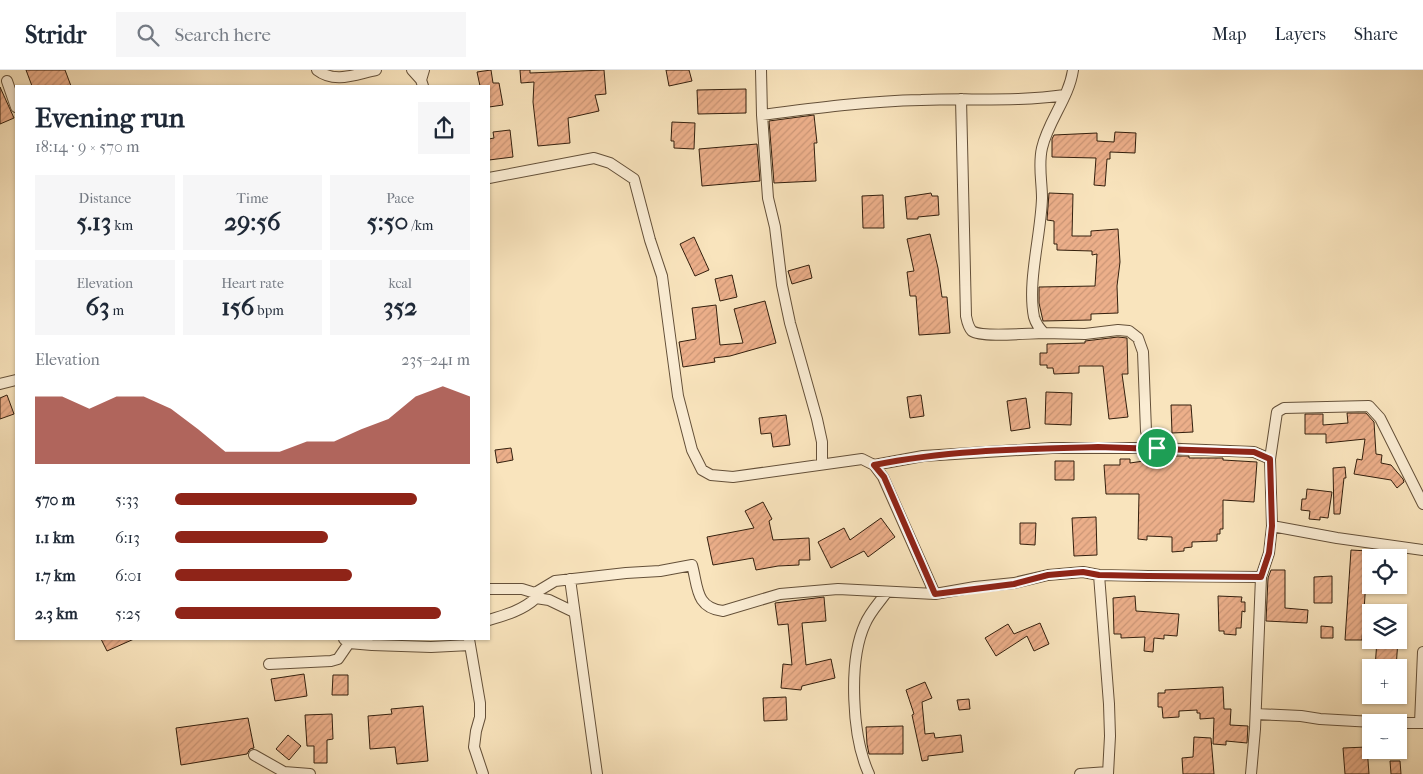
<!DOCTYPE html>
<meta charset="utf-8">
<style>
body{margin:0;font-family:"IM FELL French Canon",serif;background:#f6f6f7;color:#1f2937;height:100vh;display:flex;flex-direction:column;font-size:19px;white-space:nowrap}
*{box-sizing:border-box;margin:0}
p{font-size:16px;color:#747a83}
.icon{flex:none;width:28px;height:28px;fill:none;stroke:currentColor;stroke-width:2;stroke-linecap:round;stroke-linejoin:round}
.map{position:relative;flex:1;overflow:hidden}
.drawer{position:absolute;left:15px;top:15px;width:475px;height:555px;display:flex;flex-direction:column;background:#fff;border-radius:0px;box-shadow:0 1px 4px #0004}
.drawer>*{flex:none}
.buttons{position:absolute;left:1362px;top:479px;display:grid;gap:10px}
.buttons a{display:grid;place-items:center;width:45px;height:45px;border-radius:0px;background:#fff;box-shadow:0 1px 4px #0004;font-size:25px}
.pin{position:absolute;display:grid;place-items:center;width:42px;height:42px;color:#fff;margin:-21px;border:2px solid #fff;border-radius:50%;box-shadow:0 1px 5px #0007}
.round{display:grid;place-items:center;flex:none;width:52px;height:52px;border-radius:0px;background:#f6f6f7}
.head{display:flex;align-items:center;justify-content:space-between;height:85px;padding:0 20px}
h1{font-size:28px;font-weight:700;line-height:38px}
.metrics{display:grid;grid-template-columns:repeat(3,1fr);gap:8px;height:85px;padding:5px 20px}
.metrics div{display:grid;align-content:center;border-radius:0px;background:#f6f6f7;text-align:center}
.metrics b{font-size:25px;font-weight:700}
.metrics small{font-size:14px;font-weight:400}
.metrics p{font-size:14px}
.chart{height:140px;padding:10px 20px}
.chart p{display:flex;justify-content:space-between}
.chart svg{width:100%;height:90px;margin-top:5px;fill:#8f2418;opacity:.7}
ul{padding:0 20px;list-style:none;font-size:16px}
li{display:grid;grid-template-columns:80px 60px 1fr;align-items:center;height:38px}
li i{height:12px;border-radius:6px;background:#8f2418}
header{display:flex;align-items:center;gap:30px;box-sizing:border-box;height:70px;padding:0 25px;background:#fff;border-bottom:1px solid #e0e1e3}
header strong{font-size:24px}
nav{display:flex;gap:28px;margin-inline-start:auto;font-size:18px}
.search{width:350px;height:45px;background:#f6f6f7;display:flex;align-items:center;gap:12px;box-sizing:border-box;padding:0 18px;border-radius:0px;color:#747a83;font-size:19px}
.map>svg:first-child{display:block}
.building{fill:url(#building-hatch);stroke:#331f0d}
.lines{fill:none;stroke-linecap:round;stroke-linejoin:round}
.street-casing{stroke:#645039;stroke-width:12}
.street{stroke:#fbedd4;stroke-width:10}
.route-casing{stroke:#fff;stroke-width:10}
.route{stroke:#8f2418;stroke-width:6}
</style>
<header>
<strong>Stridr</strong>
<div class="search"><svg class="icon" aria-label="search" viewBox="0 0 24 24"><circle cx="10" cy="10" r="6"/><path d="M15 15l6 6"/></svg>Search here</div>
<nav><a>Map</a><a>Layers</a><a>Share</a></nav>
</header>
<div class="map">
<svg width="1423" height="704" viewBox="0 0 1423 704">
<defs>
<pattern id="building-hatch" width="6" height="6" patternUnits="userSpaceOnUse" patternTransform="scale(1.25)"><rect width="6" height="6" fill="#ecaf8a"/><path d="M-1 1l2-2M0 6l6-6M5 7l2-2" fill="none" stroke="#cb9676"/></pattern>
</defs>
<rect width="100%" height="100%" fill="#f9e4bd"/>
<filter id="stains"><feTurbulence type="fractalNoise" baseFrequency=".004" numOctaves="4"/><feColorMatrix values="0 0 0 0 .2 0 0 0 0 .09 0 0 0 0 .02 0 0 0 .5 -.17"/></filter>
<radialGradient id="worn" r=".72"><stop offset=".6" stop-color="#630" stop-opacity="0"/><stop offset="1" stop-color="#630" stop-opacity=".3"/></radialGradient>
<path class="building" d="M26,0H65L71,16H32Z
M491,0L493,13H499L503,35L489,37V16H480L477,2Z
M520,0H530V3L604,0L606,24L595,25L599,41L568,48L570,73L538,76L533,32L534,12L521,13Z
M666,0H689L692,11L669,16Z
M0,17L14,48L0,54Z
M746,19V43L698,44L697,20Z
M814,45L817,73H814L816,111L774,113L769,51Z
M672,52L695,53L694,79L674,78V71H671Z
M510,60L513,87L489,90V69L494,68L493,62Z
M1115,62L1136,63L1135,83L1110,82V89H1107L1105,116L1094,115L1096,88L1052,87V69L1054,65L1097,63V71L1114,72Z
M757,74L760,111L702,116L699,79Z
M931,123L932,126H938L939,145L918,147V149H907L905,127Z
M1049,123L1073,124L1072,166H1091V161L1118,159L1120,192L1117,216L1118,243L1091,244V250L1043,251L1039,233V217L1095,216L1097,184L1092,185V181L1057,180V174H1054V151L1047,150Z
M883,125L884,158H863L862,126Z
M930,164L938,198L942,227H947L950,263L919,265L916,226H910L907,202L914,201L907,169Z
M694,167L709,200L695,206L680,174Z
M809,195L812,208L792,214L788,201Z
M732,205L737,227L720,231L715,209Z
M765,231L776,273L730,286L714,288L715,292L683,297L679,272L696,269L692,238L716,235L720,275L743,273L734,239Z
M1118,267L1127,268L1128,304H1122L1128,347L1109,349L1103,296H1079V303L1054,304L1053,298H1047V295H1040V283H1047V274L1085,273V271Z
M1046,322L1072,323L1071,355L1045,354Z
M7,325L14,344L0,349V328Z
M921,325L924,346L910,348L907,327Z
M1026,328L1030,358L1011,361L1007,331Z
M1171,335H1191L1193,362L1172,363Z
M1347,343H1366L1374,352L1376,384L1382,385L1381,393L1391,395L1403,409L1404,412L1397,418L1391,410L1354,404L1357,389L1362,390L1365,369L1326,373V364H1305V344H1323V355L1348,353Z
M786,345L790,375L773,377L771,363L761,364L759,348Z
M511,378L513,390L497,393L495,380Z
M1164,386H1189V388H1223V390L1257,392L1254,432L1223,430V459H1220V464H1217V471L1192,472V477L1184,478V481L1172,482V467L1147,466V470L1138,469L1139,424H1106L1104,395H1120V389H1130V393L1164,388Z
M1055,391H1074V410H1055Z
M1345,397L1346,408H1344L1340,444H1334L1333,398Z
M1307,419L1332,422L1328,448L1320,447V450L1309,449L1310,441L1301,440L1302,429H1306Z
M763,432L772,449L769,451L773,470L809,468L810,490H799V495L778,496L756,500L753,488L713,495L707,467L754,458L745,441Z
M1096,447L1097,485L1074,486L1072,448Z
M881,448L895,467L868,487L864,481L831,498L818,472L844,458L850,470Z
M1020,453H1036L1035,475L1020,474Z
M1351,480L1368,481L1362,570H1345Z
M1271,500H1285V538L1308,540L1307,553L1266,551L1268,508Z
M1332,506V533H1314V507Z
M1135,526L1136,541L1179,544L1177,566L1164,565V569L1154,568L1153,582L1144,581L1145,567L1121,568V564H1114L1113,528Z
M1218,526L1242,527L1241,532H1245V542L1242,541L1241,558H1236V565L1224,564V561H1219Z
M824,527L826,551L802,553L806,595L831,589L835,608L802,616L801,620L781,618L783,594L792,595L788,554L778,555L775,533Z
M1040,553L1049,574L1034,581L1027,566L996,586L985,568L1008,554L1014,564Z
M1321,556L1333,557V568H1321Z
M101,569H134L107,581Z
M1377,570H1398L1396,598H1375Z
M304,604L307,626L275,631L271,609Z
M333,605H348V625H332Z
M925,612L932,628L922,632L925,664L934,663L935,668L961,665L963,682L928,686V690L922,691L912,645L914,644L906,620Z
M1223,617L1224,639H1231L1230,655L1248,656L1247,673L1226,671V675L1213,674L1214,648L1200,649V643H1197V640L1179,641V647L1163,648L1162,637H1158V623H1165V620Z
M786,627L787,650L764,651L763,628Z
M969,629L970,639L959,640L957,630Z
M423,636L428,691L397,694L395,677L370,679L368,646L392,644L391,639Z
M332,644L333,669L327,670V693H314V676H307L305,645Z
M248,648L254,678L250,679L247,684L181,695L176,658Z
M903,656V684H869L867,674L866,657Z
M288,665L301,676L289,690L276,679Z
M1194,667L1211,668L1214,704H1183L1182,688L1193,687Z
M1367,677L1369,704H1345L1343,678Z
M1390,691H1400L1401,704H1391Z"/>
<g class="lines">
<defs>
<path id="street" d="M317,0C335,14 356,4 376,0
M412,0L421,10
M761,0L762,45L768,128L775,157L782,215L790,253L817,349L822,372V393
M1073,0C1069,28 1048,51 1042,78C1038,95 1042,111 1042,128C1041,165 1027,212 1034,247C1036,254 1039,258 1044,263L1085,264L1118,260L1129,261L1138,268L1143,282L1146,361L1148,368L1157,378
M7,11L16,37
M423,16L421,10L424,0
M961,29L966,246C967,251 968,257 972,261C982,268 1030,263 1044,263
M762,45C815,38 868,31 921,30C969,28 1017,32 1065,25
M489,108L594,88L610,93L634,109L650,170L662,206L678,326L692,380L702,400L711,405L733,407L862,389L874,395L883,407L935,524
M0,314L16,310
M1270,389L1277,342L1284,338L1369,336L1380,348L1423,434
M874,395L923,386L1052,378H1157L1254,382L1270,389L1272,456L1269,483L1261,507L1255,659L1251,704
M1272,456L1337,468L1423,480
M1099,505L1109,634L1110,666L1108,704
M570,509L597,704
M489,519H522L535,523L555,511L626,503L660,501L692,495C698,516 695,538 723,541L780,524L838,519L935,524L975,517L1014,513L1048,505L1083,502L1099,505L1148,506L1261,507
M536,528L549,530L574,542
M489,550C506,545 523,540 536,528L535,523
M344,569L349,573L372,575L431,577L470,575
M469,569L480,633V647L476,661L474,677L483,704
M269,594L331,591L338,589L349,573
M1256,644L1301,646L1320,649L1373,652
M1399,653H1423
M1420,653L1423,582
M254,685L284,702L310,704
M869,704C852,667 848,591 865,554C870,542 879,533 886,523
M1080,704L1108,702"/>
</defs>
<use href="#street" class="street-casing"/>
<use href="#street" class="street"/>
</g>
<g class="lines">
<defs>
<path id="route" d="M1098,377L1254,382L1270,389L1272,456L1269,483L1261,507L1148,506L1099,505L1083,502L1048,505L1014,514L935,524L884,407L874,395C946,380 1024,379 1098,377Z"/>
</defs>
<use href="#route" class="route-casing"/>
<use href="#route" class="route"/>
</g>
<rect width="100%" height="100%" filter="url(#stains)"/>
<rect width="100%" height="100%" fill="url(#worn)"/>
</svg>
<div class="buttons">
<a><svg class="icon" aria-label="locate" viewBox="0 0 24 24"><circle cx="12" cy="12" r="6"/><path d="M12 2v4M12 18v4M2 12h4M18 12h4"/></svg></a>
<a><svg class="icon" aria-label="layers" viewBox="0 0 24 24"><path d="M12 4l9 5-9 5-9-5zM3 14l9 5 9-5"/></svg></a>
<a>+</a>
<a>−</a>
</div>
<div class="pin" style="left:1157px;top:378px;background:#1e9e55"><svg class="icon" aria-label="arrive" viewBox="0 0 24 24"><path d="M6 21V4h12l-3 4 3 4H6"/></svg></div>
<section class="drawer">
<div class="head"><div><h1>Evening run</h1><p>18:14 · 9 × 570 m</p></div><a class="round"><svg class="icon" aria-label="share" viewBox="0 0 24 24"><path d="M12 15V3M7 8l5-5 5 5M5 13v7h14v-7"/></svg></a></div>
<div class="metrics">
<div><p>Distance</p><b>5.13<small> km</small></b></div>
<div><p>Time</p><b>29:56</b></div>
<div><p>Pace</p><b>5:50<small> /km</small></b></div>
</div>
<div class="metrics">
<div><p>Elevation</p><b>63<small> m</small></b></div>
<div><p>Heart rate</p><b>156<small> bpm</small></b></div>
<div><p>kcal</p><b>352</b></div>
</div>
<div class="chart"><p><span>Elevation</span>235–241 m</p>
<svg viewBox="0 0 160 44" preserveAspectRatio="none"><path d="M0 44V11L10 11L20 17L30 11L40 11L50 17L60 27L70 38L80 38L90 38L100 33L110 33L120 27L130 22L140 11L150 6L160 11V44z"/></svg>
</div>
<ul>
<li><b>570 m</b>5:33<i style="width:82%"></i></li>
<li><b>1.1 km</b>6:13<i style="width:52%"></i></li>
<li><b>1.7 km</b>6:01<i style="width:60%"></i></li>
<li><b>2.3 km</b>5:25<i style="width:90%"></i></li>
</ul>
</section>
</div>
